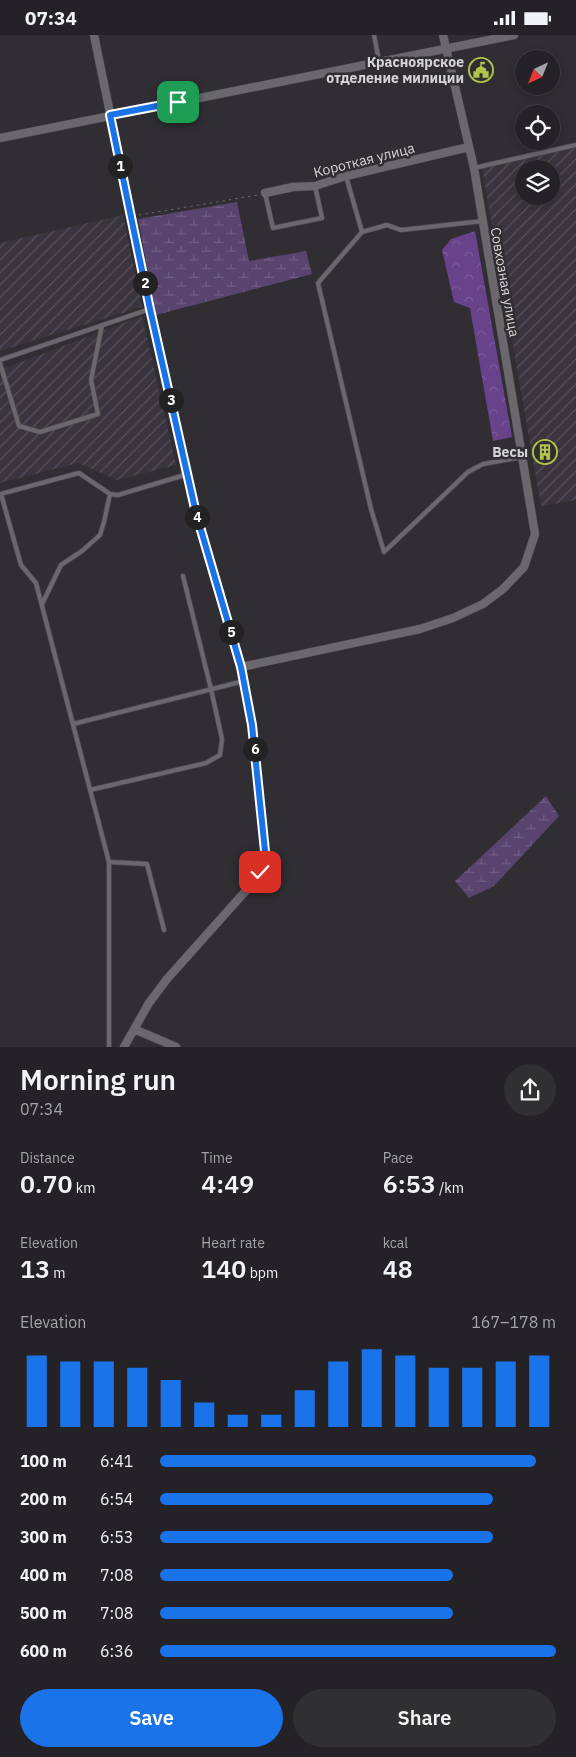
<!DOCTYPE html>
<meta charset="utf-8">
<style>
body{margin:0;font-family:"IBM Plex Sans",sans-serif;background:#302f32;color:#f1f3f6;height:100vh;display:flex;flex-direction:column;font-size:19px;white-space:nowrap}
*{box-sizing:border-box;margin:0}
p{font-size:16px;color:#a3a4a7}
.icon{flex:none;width:28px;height:28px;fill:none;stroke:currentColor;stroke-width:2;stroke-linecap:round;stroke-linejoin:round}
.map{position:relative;height:1012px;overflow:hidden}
.sheet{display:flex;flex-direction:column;background:#242226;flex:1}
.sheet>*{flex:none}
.needle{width:32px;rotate:223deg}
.controls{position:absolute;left:515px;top:15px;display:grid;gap:10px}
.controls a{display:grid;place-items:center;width:45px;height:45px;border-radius:50%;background:#242226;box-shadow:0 2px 8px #0003,0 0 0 1px #413f43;font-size:25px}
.pin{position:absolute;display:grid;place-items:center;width:42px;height:42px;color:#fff;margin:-21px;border-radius:10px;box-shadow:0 2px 8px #0006}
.km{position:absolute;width:25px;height:25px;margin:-12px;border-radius:50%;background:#222;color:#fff;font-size:14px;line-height:25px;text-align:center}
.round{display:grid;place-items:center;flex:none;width:52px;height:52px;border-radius:26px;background:#302f32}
.summary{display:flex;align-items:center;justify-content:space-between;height:85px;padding:0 20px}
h1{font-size:28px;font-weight:600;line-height:38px}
.stats{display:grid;grid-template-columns:repeat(3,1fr);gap:8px;height:85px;padding:5px 20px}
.stats div{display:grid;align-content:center}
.stats b{font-size:25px;font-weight:600}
.stats small{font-size:14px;font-weight:400}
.stats p{font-size:14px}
.chart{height:140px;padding:10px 20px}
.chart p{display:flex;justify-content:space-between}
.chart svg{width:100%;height:90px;margin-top:5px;stroke:#1a73e8;stroke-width:6}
.cta{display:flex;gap:10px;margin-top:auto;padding:10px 20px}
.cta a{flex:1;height:58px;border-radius:30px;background:#1a73e8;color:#fff;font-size:20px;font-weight:600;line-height:58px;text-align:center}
.cta a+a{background:#302f32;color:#f1f3f6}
ul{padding:0 20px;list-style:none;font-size:16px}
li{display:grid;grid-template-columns:80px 60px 1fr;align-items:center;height:38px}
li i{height:12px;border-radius:6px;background:#1a73e8}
.status{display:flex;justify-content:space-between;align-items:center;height:35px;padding:0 25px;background:#242226;direction:ltr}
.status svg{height:14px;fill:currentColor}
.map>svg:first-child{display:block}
.industrial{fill:url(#industrial-furrows);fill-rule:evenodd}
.forest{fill:url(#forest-crowns)}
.wetland{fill:url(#wetland-marsh)}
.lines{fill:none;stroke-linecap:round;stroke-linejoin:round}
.lane-casing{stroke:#4d4b4f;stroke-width:5.5}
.street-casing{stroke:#4d4b4f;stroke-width:9}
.path{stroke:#69676a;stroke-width:1;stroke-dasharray:2.5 4;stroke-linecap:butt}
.lane{stroke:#6a686d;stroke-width:4}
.street{stroke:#6a686d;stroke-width:8}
.route-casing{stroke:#fff;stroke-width:10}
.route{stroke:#1a73e8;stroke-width:6}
.labels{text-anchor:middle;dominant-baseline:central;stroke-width:5;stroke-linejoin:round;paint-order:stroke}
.poi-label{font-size:14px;font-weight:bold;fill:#d5d4d6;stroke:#302e32;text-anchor:end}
.street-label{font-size:14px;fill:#d5d4d6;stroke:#302e32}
</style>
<div class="status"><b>07:34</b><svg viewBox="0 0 49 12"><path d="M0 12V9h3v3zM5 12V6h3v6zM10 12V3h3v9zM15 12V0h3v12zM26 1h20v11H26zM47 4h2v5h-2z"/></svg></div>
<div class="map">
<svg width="576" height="1012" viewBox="0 0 576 1012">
<defs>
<pattern id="industrial-furrows" width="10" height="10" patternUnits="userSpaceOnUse" patternTransform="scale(1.25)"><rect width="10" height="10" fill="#39343e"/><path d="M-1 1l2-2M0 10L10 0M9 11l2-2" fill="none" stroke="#555059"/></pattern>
<pattern id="forest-crowns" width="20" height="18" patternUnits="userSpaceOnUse" patternTransform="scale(1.25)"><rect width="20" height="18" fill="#68428a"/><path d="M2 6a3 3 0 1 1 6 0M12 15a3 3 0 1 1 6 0" fill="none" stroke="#7d5c9a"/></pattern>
<pattern id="wetland-marsh" width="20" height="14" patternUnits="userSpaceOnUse" patternTransform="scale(1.25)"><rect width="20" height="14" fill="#59436f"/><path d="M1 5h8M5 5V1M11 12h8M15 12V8" fill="none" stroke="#705d83"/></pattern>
</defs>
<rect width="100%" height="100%" fill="#302e32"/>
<path class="industrial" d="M576,113V465L541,471L482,134ZM524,134H551V161H524Z
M123,180L142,272L0,316V208Z
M142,281L176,430L117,445L78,428L0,448V335Z"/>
<path class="forest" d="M475,196L512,402L493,406L470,273L454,267L442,215L451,204Z"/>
<path class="wetland" d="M237,167L249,226L306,216L312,239L156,280L138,184Z
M546,761L559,781L494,851L469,863L455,846Z"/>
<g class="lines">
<defs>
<path id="lane" d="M374,0L379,26
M474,133L576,110
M346,141L362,197L387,190L401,195L483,186
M265,158L273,193L322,183L315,151
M362,197L318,248L371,474L384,517L468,437L483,429L522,422
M0,325L150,274
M0,328L19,391L40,397L98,379L91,345L102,290
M0,459L79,438L110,459L118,460L188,439
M1,459L21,530L36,548L109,827V1012
M42,569L61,530L82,516L100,500L104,487L110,459
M73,689L244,646
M90,755L206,728L220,720L222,704L211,654L183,541
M109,827L147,829L164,895"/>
<path id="street" d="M94,0L150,274L196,478L241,632
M0,103L514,0
M265,158L293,152L315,151L346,141L469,112
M134,994L176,1012
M124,1012L149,968L167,944L251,850L259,837L265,816L252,689L241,632L420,594L453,583L483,569L503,554L524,532L535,499L474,133L443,0"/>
</defs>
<use href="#lane" class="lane-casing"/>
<use href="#street" class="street-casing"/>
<path class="path" d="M139,180L258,160"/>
<use href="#lane" class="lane"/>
<use href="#street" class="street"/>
</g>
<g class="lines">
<defs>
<path id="route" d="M178,67L110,80L150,274L196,478L241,632L252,690L265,816L260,837"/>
</defs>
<use href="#route" class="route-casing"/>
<use href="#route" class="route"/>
</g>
<defs>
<symbol id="civic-ring" viewBox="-11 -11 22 22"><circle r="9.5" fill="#302e32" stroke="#b3c24b" stroke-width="1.5"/><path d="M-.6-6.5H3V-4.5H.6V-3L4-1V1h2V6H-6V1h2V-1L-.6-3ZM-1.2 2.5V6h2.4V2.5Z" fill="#b3c24b"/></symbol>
<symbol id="building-ring" viewBox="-11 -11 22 22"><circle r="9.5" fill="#302e32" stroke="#b3c24b" stroke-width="1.5"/><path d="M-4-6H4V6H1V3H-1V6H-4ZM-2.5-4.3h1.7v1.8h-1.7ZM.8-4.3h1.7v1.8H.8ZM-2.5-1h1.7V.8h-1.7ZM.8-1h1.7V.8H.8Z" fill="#b3c24b"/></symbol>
</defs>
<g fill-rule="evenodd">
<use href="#civic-ring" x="467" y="21" width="28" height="28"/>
<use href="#building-ring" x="531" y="403" width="28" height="28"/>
</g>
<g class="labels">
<g class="poi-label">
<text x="464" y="27">Красноярское<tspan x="464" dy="16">отделение милиции</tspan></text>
<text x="528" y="417">Весы</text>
</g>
<g class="street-label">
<text transform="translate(364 125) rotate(-14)">Короткая улица</text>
<text transform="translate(505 247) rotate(80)">Совхозная улица</text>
</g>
</g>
</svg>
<div class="controls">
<a><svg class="needle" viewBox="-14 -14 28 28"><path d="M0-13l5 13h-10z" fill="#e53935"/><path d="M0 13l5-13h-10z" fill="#a3a4a7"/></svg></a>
<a><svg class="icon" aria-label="locate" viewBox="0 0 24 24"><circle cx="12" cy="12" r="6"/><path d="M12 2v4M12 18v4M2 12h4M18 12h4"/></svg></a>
<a><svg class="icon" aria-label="layers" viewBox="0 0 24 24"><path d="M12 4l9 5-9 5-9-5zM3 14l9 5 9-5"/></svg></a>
</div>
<div class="pin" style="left:178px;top:67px;background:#1e9e55"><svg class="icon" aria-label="arrive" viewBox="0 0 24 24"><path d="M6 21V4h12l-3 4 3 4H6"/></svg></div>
<div class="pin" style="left:260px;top:837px;background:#d93025"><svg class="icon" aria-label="check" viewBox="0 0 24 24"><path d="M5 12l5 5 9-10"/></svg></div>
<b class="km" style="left:120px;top:131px">1</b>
<b class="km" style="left:145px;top:248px">2</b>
<b class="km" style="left:171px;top:365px">3</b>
<b class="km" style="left:197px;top:482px">4</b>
<b class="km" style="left:231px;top:597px">5</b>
<b class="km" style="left:255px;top:714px">6</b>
</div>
<section class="sheet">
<div class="summary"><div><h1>Morning run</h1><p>07:34</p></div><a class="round"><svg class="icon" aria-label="share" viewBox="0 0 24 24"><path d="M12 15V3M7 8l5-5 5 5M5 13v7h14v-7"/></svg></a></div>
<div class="stats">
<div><p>Distance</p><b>0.70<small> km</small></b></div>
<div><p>Time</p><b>4:49</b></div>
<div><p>Pace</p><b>6:53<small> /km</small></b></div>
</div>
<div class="stats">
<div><p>Elevation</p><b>13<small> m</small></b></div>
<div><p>Heart rate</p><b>140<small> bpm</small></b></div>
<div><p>kcal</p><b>48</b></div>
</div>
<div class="chart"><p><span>Elevation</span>167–178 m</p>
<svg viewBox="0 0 160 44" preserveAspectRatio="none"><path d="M5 44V9M15 44V12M25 44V12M35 44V15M45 44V21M55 44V32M65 44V38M75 44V38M85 44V26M95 44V12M105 44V6M115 44V9M125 44V15M135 44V15M145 44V12M155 44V9"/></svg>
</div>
<ul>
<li><b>100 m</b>6:41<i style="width:95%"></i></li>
<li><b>200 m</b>6:54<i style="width:84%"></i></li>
<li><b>300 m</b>6:53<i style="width:84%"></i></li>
<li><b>400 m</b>7:08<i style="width:74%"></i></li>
<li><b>500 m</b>7:08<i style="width:74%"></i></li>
<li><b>600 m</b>6:36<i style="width:100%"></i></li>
</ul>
<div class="cta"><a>Save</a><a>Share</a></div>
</section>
